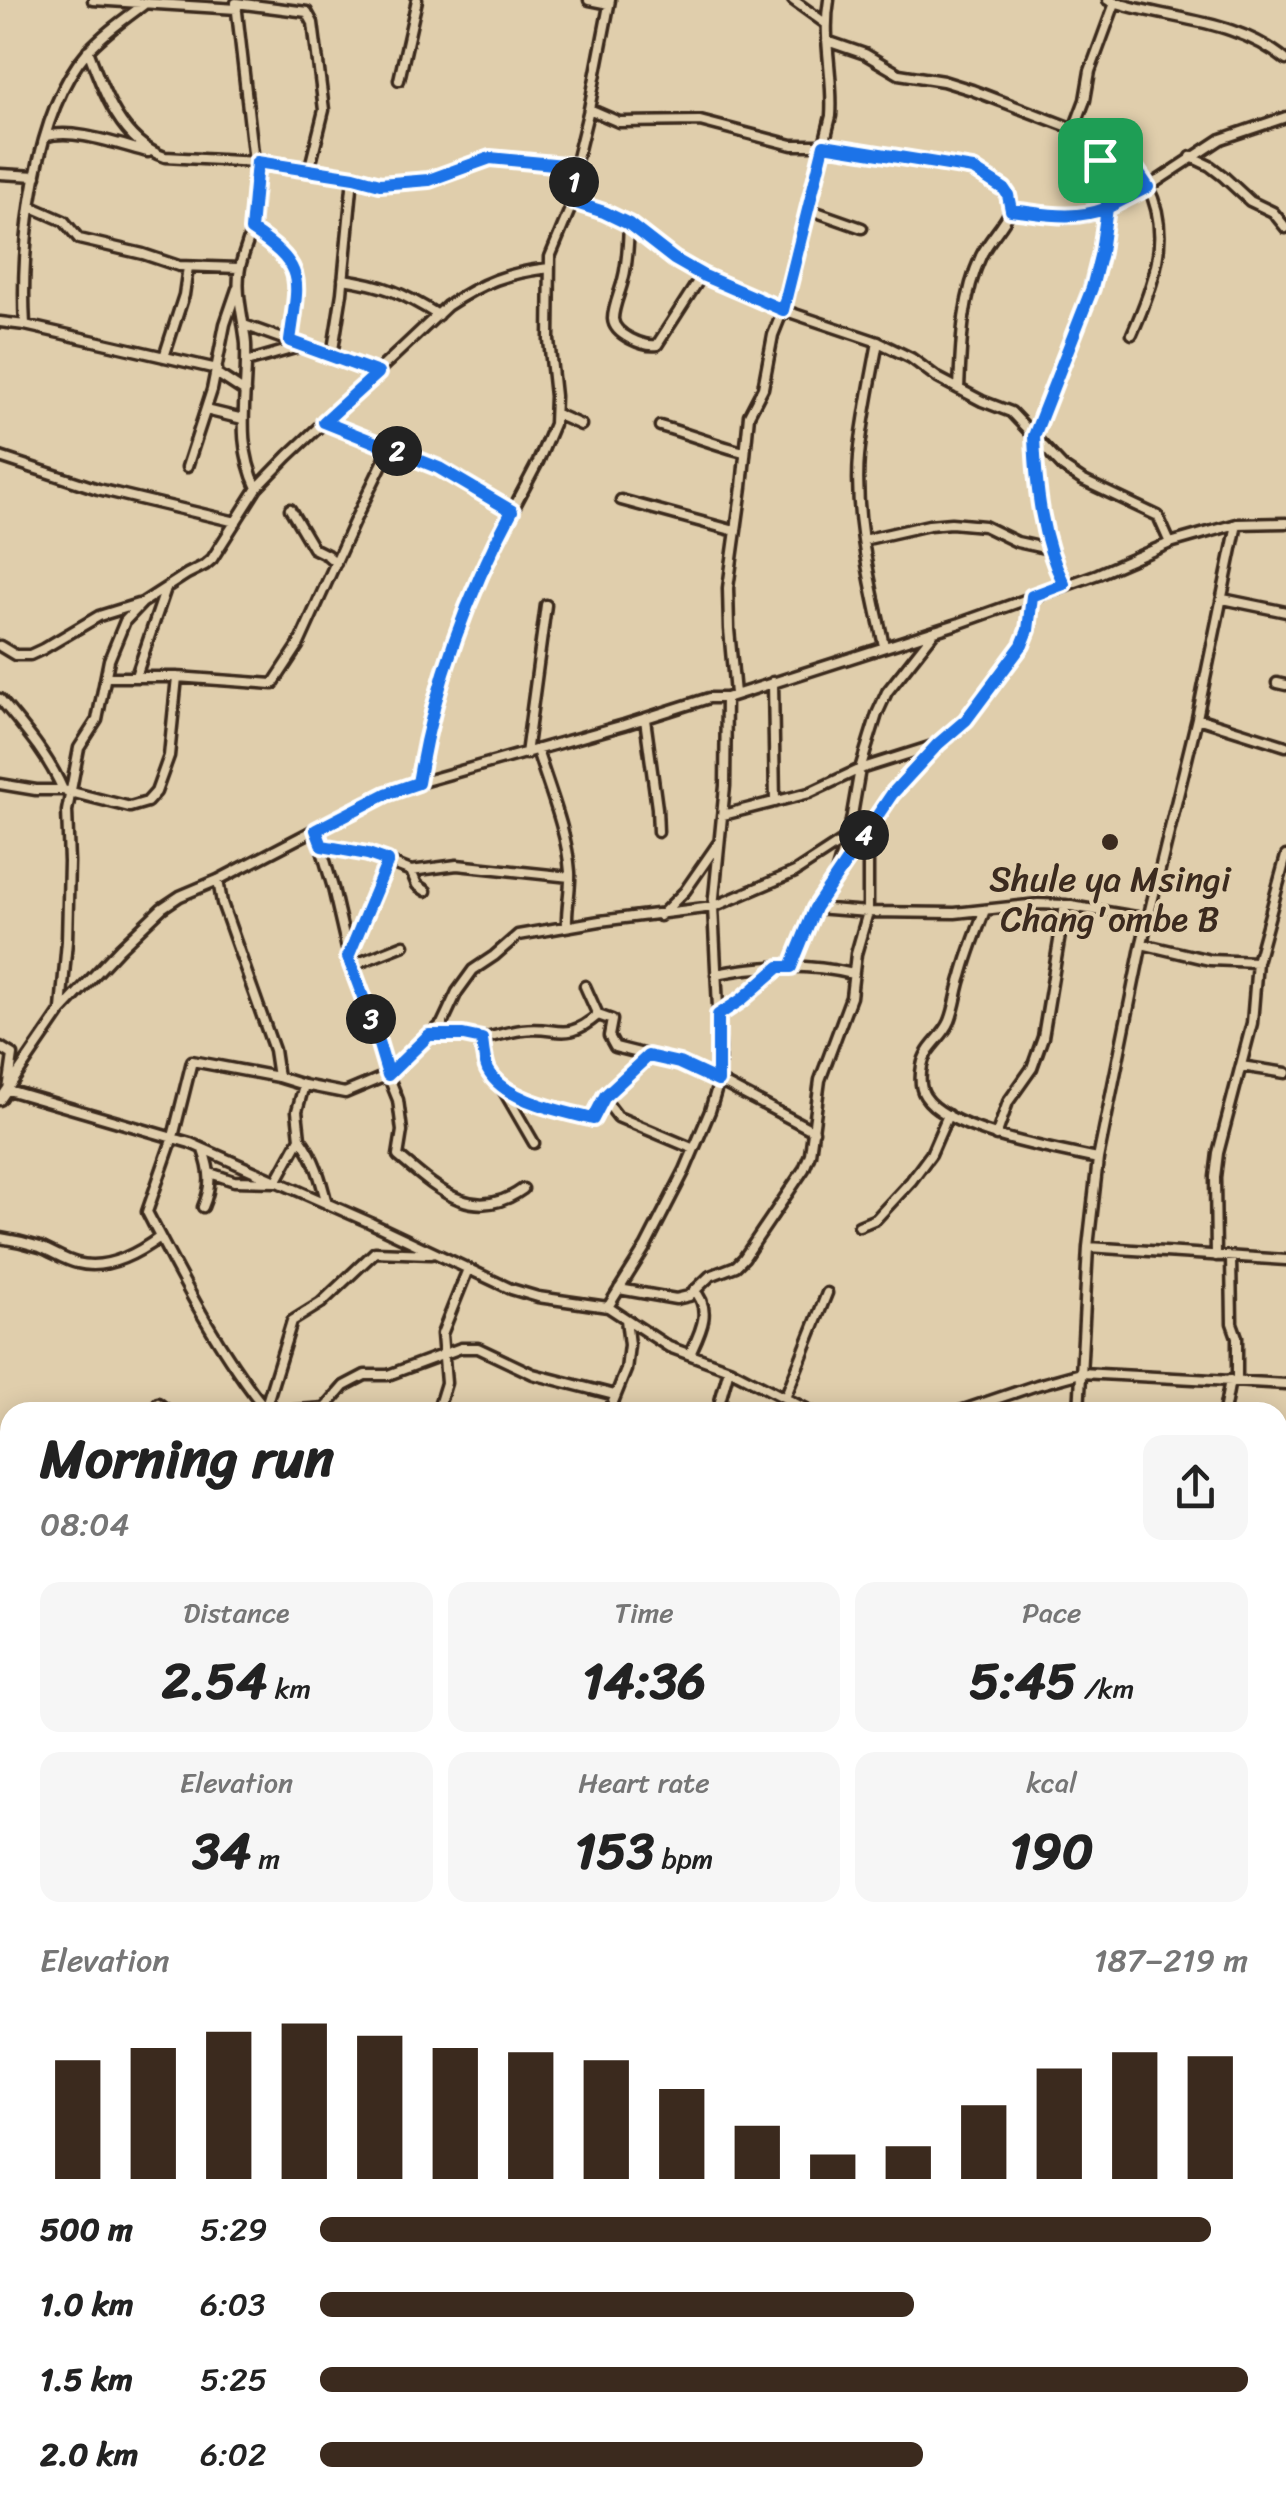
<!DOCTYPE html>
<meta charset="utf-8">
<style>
body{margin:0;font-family:Sriracha,sans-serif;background:#f6f6f6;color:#222;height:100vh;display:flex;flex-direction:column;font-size:38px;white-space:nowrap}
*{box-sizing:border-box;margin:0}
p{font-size:32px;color:#767676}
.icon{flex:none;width:55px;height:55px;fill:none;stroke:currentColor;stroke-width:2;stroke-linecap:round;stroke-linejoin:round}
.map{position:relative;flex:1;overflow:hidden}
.side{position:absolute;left:0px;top:1402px;width:1288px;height:1112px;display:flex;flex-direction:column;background:#fff;border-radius:30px 30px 0 0;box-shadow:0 5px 25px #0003}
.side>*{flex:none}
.pin{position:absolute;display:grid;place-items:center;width:85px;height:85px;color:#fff;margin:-42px;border-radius:20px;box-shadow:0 5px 15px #0006}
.km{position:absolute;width:50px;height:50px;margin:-25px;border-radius:50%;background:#222;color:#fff;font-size:28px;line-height:50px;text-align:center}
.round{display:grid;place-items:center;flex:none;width:105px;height:105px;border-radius:20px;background:#f6f6f6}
.headline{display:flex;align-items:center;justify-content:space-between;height:170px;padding:0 40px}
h1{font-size:55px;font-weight:700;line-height:75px}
.figures{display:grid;grid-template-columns:repeat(3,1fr);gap:15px;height:170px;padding:10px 40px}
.figures div{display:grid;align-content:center;border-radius:20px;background:#f6f6f6;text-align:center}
.figures b{font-size:50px;font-weight:700}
.figures small{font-size:28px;font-weight:400}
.figures p{font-size:28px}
.chart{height:280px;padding:20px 40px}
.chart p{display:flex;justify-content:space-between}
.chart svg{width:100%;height:180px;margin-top:10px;stroke:#3b2a1e;stroke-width:6}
ul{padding:0 40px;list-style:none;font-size:32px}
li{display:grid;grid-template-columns:160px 120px 1fr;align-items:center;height:75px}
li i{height:25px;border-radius:12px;background:#3b2a1e}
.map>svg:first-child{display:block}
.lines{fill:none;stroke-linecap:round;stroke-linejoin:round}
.minor-casing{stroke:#3b2a1e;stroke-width:15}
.minor{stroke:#e0ceac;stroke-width:8}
.route-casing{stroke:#fff;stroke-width:20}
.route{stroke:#1a73e8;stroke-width:12}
.poi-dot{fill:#3b2a1e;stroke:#e0ceac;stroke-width:4}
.labels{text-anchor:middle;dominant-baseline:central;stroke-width:8;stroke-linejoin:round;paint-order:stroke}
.poi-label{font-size:35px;fill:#3b2a1e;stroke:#e0ceac}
</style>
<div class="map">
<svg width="1286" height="2513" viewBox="0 0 1286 2513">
<rect width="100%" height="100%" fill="#e0ceac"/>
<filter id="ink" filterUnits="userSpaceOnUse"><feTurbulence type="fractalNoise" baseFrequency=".01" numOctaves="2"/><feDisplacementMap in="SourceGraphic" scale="20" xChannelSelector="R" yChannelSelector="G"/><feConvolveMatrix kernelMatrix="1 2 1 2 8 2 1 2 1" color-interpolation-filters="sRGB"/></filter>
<g filter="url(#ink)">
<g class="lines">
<defs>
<path id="minor" d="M93,0L237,9
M589,0L609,4
M793,0L825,23
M1108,0C1168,21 1234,17 1286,60
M236,3L307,12L313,23L324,110L309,171
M236,3L254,162
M827,41L865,54L899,74L943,81L972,90L1074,129C1140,170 1091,289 1070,343C1058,374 1046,405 1034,436C1036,486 1041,539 1065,584
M88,50C103,91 121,142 165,157L257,162L353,177L380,184L429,179L491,158L575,166
M399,80L417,0
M589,109L619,122L700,121L792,145H824L963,167C984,172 1009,186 1011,209C1004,226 989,239 981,256C962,297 961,344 959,389
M1074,129L1085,100L1090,71L1115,3
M45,137C71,127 120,145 148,152
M1191,157L1210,166L1223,176L1250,201L1273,212L1286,228
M1098,161L1116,151L1126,153C1131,160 1134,167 1138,174C1141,179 1145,183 1148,187C1173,236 1152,289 1132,334
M257,162C255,185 256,209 251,231C248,244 242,256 240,268C235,292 244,320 246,344C248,396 234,439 257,488
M0,174L36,176
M573,202L604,212L629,225L675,259L702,275L783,310L878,342L911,358L938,378L982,401L1011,412L1064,468L1082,480L1158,516L1170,543
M32,207L64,221L79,239L143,254L179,266L239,268
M808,209L862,228
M1011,209L1068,217L1091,214L1148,187L1221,139L1286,117
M629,225C628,243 628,262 623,280C620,293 613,307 613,319C614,335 644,347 657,345L702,275
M251,230C308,268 299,279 290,341
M343,279C384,285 403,293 438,315
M0,322L25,325L217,369
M25,325C20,246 34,113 87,52C104,33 126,18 146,3
M244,325L378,373
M878,342C871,380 863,418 859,456C854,520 871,584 884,646
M332,356L342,293L353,177
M164,357L184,295L188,267
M246,362L302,346
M216,373L245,392
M206,410L243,419
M556,414L581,425
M324,422L439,467L512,511
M660,426C689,434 715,445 744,452
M0,457L98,489L236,522
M187,467L212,390L225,324L237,289
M621,500L735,531
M290,509L313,548L327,555L336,563
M863,540L929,525L951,523L984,526L1017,542L1049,549
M1223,599L1286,612
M0,646L15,655H30L43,649L99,616L138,604
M136,676L166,588
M106,677H177L273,684L298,646L354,522L390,448
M773,682L775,802
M1277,683L1286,685
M735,694L729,629L728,588L742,487L749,415L763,388L773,335L783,310L831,116C834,77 822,39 829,0
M0,699C24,728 48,755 63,790
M1197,718L1286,746
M645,719L657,808L658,832
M537,750C549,789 567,831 570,872C571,890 566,908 567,926
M526,754L546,605
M418,783L424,746L444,670L468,605L489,555L538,462L554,424L555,396L549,340L550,257L573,202L575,166L589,109L610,0
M0,784L36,790H63L130,807L147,802L156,792L169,756L177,677
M723,815L809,793L860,769L936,745
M316,830L333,888L351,966L372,1021L388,1075L398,1100L402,1131L398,1156C436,1188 473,1225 523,1189
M322,846L368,854L411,871L417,885L426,891
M411,871L457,865L570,877
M835,877L851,821L860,769L877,714L887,692L935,631
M218,880L222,903L274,1050L278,1077L304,1085
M815,908L868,912L955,913L1038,904L1065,905L1148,919
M985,910C977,931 968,953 962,976C957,990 956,1006 950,1021C943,1038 925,1047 922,1066C920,1076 920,1088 925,1096C948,1132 1057,1150 1098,1159
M660,916L685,891L719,842
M1142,944L1210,960L1257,962
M348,957L387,861
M351,966L404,945
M791,967L815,908L892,794L939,744L967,720L1022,645L1028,630L1032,596
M716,974C761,965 808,963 853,974
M585,986L598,1015L612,1020L609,1036L615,1047L679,1063L719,1081L814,1131
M61,1009L67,941L69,862L67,811L79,748L97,720L109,660L125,621L142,603L187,574L205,565L212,559L257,488L288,456L447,306C483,282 507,273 549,268
M719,1015L741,1001L778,968
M429,1035H463L482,1039C483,1048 484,1061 488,1070C505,1101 562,1111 593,1119L605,1097L648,1056
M482,1039C495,1036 508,1032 522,1030C558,1025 564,1044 598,1015
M0,1047L13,1055L8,1090L190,1143L371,1223L511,1289L538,1297L608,1307L669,1347L729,1369L812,1412
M1241,1066L1286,1073
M501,1086L534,1143
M604,1099L618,1117L694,1149
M0,1100L61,1011L120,948L162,908L180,896L218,880L349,812L386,794L418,783L624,725L709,698H726L960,623L1098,574L1170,543L1237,524L1286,523
M996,1136L1008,1102L1032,1068L1043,1037L1065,905
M300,1138C315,1158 321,1180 327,1204
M210,1173L234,1181L276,1182L300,1138L297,1111L304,1085L345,1093L388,1075L442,1024L457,992L473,970L494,956L518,935L600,921L713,907L795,872L844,840
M203,1207C212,1186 211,1172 203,1150
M859,1226L876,1219L911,1181L931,1154L948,1115
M0,1238C14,1240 27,1243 40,1247C53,1252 64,1260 77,1263C107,1271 137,1254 160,1237
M1088,1247L1286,1260
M1216,1256L1215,1177L1218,1153L1252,1023L1257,962L1286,856
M1231,1257L1232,1323L1237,1337V1380
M619,1289L676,1299L689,1296L710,1276L736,1266L744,1258L804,1169L810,1154L820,1080L851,997L856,954L868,912V859L864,836
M608,1307L646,1246L685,1170L710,1111L719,1081L720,1048L713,907L725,786L726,698
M690,1354C700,1332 713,1310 694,1290
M785,1398L827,1293
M158,1403L168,1411L174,1412
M265,1409L292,1321L321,1303L375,1252L431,1254
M268,1412C219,1352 183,1281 147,1212L173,1137L192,1061L278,1077
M271,1412L325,1408L344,1386L365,1375H388L461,1348H478L533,1374L615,1395
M437,1412L446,1383L442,1334L468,1269
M609,1412L626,1370L629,1345L626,1319
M717,1412L729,1369
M957,1412L1037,1385L1081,1373L1286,1384
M1079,1412L1088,1247L1098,1159L1141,947L1197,718L1237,524
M1224,1412L1230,1380
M1278,1447L1286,1448
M0,1476L10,1496
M1278,1626L1286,1627
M0,1684L10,1693
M1278,1744L1286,1745
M0,1837H10
M1278,1856H1286
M0,1971L10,1918
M1278,1993L1286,1873
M1278,2034H1286
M0,2061L10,2060
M1278,2107L1286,2157
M0,2256H10
M1278,2256L1286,2253
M1278,2328L1286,2326
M1278,2435L1286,2434
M0,2459L10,2454
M1278,2470L1286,2467
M146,2505L201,2508L203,2505
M1208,2505L1210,2513
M120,2513L121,2505
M410,2513L411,2505
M468,2513L469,2505
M948,2513L951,2505
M1080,2513L1089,2505"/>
</defs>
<use href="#minor" class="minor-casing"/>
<use href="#minor" class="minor"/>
</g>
</g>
<g class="lines" filter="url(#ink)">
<defs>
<path id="route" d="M1100,160L1106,175L1107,208C1072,221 1047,214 1011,210L1008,195L1004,189L973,169L824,145L783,310L702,275L674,259L629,224L604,212L573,202L575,166L490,158L429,180L380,184L354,177L257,162L251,230C308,268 298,279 290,341L378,373L324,422L439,468L512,511C466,596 434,688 418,783L386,794L316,830L322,846L368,854L388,861L348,957L372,1021L388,1075L429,1035H463L482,1039C483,1048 484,1061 488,1070C504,1101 562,1111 593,1119L605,1096L648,1056L679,1063L718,1081V1015L741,1000L779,967H791L815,908L892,794L938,744L966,720L1022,645L1028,630L1032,596L1064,584C1041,539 1036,486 1034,436L1092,288L1101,252L1107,208L1148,187L1126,154L1116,151L1100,160"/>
</defs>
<use href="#route" class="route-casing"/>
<use href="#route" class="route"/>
</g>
<circle class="poi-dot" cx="1110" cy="842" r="10"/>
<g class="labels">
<g class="poi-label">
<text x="1110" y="879">Shule ya Msingi<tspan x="1110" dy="40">Chang'ombe B</tspan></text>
</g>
</g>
</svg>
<div class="pin" style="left:1100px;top:160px;background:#1e9e55"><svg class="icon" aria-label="arrive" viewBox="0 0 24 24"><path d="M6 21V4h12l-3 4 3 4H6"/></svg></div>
<b class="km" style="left:574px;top:182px">1</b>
<b class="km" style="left:397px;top:451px">2</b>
<b class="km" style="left:371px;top:1019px">3</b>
<b class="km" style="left:864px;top:835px">4</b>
<section class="side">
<div class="headline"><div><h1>Morning run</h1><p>08:04</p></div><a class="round"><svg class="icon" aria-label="share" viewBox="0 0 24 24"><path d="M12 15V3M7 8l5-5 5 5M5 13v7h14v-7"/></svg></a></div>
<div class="figures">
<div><p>Distance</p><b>2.54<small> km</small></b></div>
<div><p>Time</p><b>14:36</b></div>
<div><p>Pace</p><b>5:45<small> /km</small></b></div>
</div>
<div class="figures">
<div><p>Elevation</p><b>34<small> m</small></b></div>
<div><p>Heart rate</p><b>153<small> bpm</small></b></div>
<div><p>kcal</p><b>190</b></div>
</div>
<div class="chart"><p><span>Elevation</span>187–219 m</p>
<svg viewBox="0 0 160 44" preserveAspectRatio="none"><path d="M5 44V15M15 44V12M25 44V8M35 44V6M45 44V9M55 44V12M65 44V13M75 44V15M85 44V22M95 44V31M105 44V38M115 44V36M125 44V26M135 44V17M145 44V13M155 44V14"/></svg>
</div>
<ul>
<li><b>500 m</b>5:29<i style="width:96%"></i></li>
<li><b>1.0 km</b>6:03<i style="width:64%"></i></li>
<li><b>1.5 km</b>5:25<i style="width:100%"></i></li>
<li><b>2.0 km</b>6:02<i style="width:65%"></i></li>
</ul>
</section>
</div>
